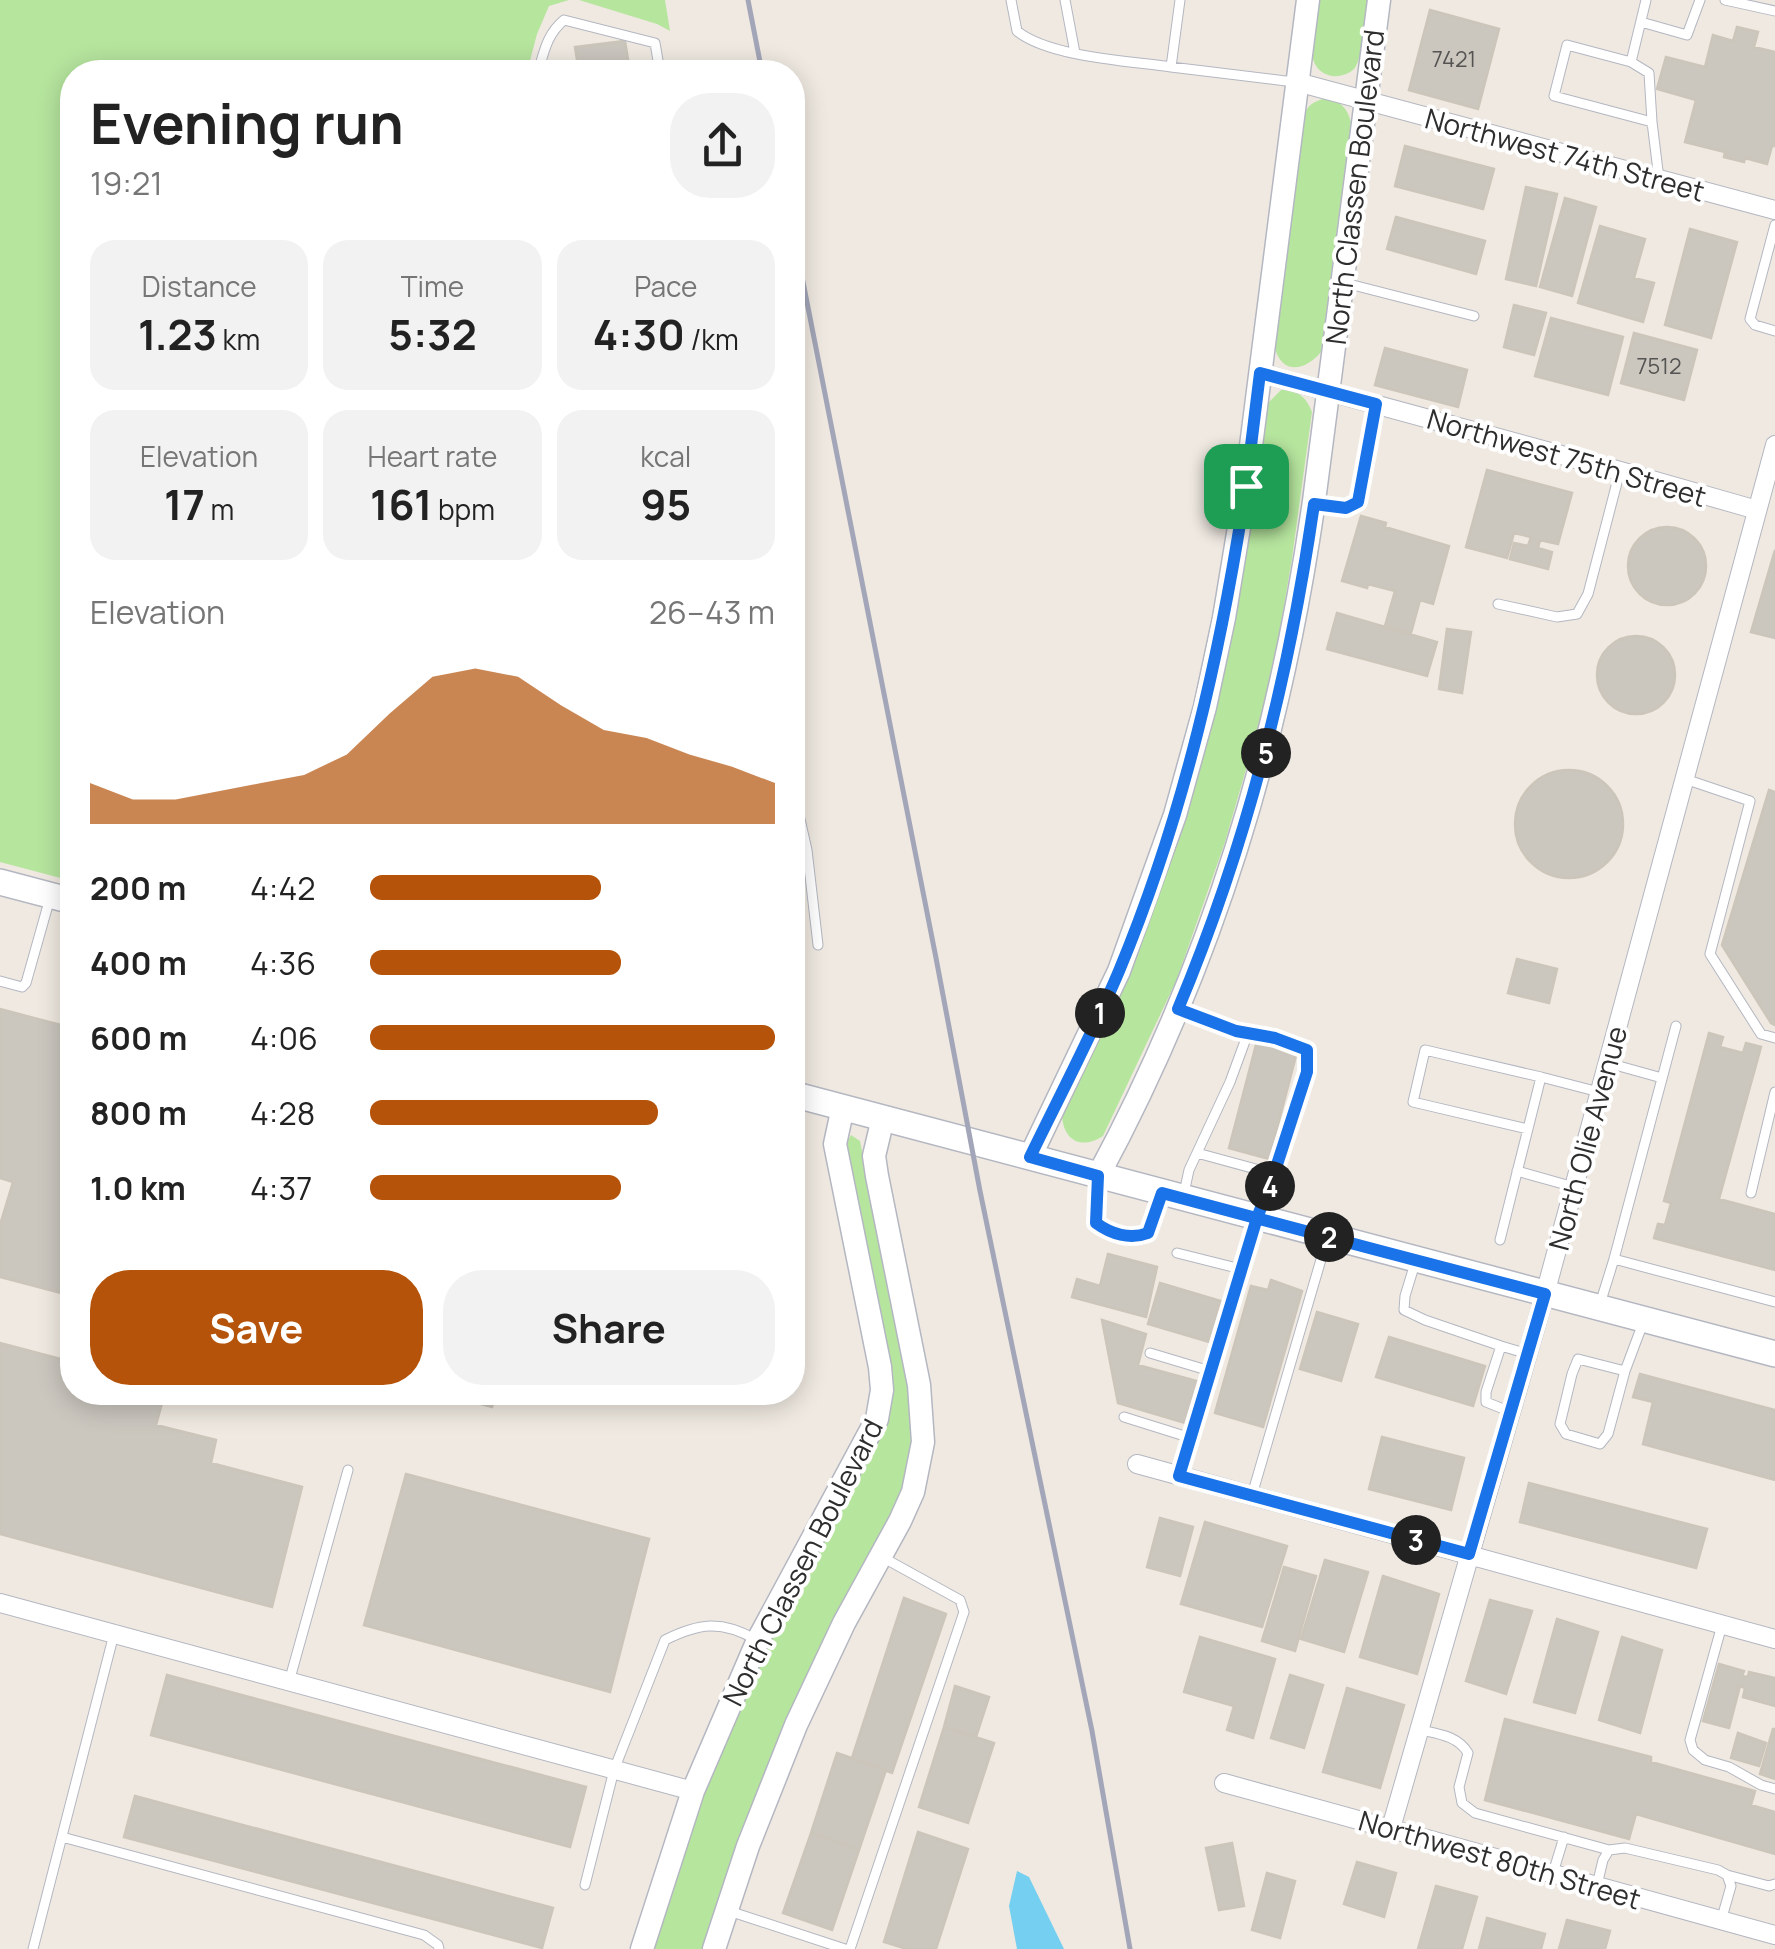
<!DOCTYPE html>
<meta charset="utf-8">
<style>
body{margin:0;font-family:Manrope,sans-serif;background:#f2f2f2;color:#222;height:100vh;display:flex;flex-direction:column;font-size:38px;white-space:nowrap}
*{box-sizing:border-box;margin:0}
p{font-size:32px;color:#767676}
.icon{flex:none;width:55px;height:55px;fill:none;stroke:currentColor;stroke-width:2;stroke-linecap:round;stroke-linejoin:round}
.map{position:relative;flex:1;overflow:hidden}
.sheet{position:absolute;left:60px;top:60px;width:745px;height:1345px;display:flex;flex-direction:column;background:#fff;border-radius:40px;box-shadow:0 5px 25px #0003}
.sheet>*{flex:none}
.pin{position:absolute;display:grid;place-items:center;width:85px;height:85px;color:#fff;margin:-42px;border-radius:20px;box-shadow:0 5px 15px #0006}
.km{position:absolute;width:50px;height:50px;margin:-25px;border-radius:50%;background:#222;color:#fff;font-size:28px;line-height:50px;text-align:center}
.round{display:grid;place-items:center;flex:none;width:105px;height:105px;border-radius:40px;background:#f2f2f2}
.headline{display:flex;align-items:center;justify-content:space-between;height:170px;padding:0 30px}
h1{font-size:55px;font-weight:700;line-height:75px}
.stats{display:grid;grid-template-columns:repeat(3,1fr);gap:15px;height:170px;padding:10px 30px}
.stats div{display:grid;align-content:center;border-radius:25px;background:#f2f2f2;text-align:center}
.stats b{font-size:42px;font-weight:700}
.stats small{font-size:28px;font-weight:400}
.stats p{font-size:28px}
.chart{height:280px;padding:20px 30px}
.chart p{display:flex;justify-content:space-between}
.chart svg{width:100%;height:180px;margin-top:10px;fill:#b45309;opacity:.7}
.button{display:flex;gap:20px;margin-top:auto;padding:20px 30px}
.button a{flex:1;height:115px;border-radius:40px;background:#b45309;color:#fff;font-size:40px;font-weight:700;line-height:115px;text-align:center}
.button a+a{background:#f2f2f2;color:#222}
ul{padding:0 30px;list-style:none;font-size:32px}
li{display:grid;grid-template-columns:160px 120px 1fr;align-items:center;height:75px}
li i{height:25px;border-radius:12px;background:#b45309}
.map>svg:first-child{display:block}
.green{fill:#b6e59e}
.water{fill:#75cff0}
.building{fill:#cbc7bf;stroke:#cbc5ba;stroke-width:2.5}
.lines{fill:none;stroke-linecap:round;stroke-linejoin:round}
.service-casing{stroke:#b4b7c1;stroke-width:11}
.minor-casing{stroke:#b4b7c1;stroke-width:20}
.tertiary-casing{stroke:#b4b7c1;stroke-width:25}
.secondary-casing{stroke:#b4b7c1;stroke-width:28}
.service{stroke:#fff;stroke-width:9}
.minor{stroke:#fff;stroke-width:18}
.tertiary{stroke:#fff;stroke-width:22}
.secondary{stroke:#fff;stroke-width:25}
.rail{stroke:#a3a6b8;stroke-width:5}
.route-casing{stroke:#fff;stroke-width:20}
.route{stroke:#1a73e8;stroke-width:12}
.labels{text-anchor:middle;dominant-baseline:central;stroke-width:8;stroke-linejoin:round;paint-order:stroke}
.number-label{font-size:22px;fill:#555452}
.street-label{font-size:28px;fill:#2e2e2e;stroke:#fff}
</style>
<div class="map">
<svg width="1775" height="1949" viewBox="0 0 1775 1949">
<rect width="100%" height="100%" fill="#efe9e1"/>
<path class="green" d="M0,0H569L549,6L537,34L527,72H72V881L0,862Z
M579,0H665L670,31L657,24Z
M1317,0H1367C1365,16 1364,57 1354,69C1349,74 1339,77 1332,76C1299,69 1314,22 1317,0Z
M1328,98C1342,103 1347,108 1351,122L1321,352C1305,371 1282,375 1275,348L1303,116C1308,104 1316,100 1328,98Z
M1281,390C1297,390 1306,396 1312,412L1292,558L1274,666L1253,745L1225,842L1177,979L1103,1136C1080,1151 1062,1139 1062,1113L1143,931L1264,407Z
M851,1135L860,1141L912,1403L915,1441L904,1490L740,1839L704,1949H652L700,1801L751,1680L800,1576L880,1434L846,1144Z"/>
<path class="water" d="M1017,1871L1029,1877L1064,1949H1017L1009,1906Z"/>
<path class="building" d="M1430,10L1499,29L1478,109L1409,90Z
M1737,27L1758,32L1754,47L1775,52V146H1772L1767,164L1745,158L1744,162L1724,157L1725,152L1685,142L1696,100L1657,89L1666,57L1705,67L1713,35L1733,41Z
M625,41L630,72H579L575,47Z
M1405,146L1494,169L1483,209L1395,186Z
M1526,187L1557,194L1536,286L1506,279Z
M1565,198L1596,207L1572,296L1540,287Z
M1396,217L1485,241L1476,274L1387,249Z
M1600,226L1645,239L1634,278L1654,283L1643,322L1578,303Z
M1690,229L1737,242L1711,338L1665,325Z
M1514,305L1546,313L1534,355L1504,347Z
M1551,318L1623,337L1608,395L1535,376Z
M1634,333L1697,350L1684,400L1621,383Z
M1385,348L1467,370L1458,407L1375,385Z
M1487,470L1572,493L1558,544L1540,540L1538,548L1552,552L1548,569L1510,559L1514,543L1528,546L1531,537L1514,533L1507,558L1466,547Z
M1361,516L1386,523L1385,527L1449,546L1433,604L1420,600L1411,633L1385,626L1395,591L1368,584L1367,588L1342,581Z
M1628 566a39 39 0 1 1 78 0a39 39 0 1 1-78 0Z
M1775,550V638L1751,632Z
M1337,613L1437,642L1427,676L1327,649Z
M1447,629L1471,632L1462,693L1439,689Z
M1597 675a39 39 0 1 1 78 0a39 39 0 1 1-78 0Z
M1515 824a54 54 0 1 1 108 0a54 54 0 1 1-108 0Z
M1769,790L1775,792V1025L1771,1023L1722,945Z
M792,870H800V971H792Z
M1517,959L1557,969L1549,1003L1508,993Z
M0,1009L72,1028V1296L0,1277V1225L13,1182L0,1178Z
M1709,1033L1723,1037L1720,1047L1743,1053L1746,1043L1761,1047L1719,1199L1775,1214V1270L1654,1238L1658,1224L1665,1225L1671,1203L1664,1201Z
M1257,1041L1297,1052L1269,1159L1229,1148Z
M1108,1254L1157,1267L1146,1317L1072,1297L1077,1279L1100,1286Z
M1271,1280L1302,1291L1263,1427L1215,1413L1251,1286L1268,1290Z
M1160,1283L1221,1301L1209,1342L1148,1324Z
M1317,1312L1358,1324L1341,1381L1300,1369Z
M1102,1320L1146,1334L1138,1365L1197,1381L1185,1423L1118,1403Z
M1389,1337L1485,1366L1473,1406L1376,1377Z
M0,1343L72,1362V1392H165L156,1425L216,1440L211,1463L302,1487L272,1607L0,1534Z
M1640,1374L1775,1410V1480L1643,1444L1653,1402L1633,1397Z
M436,1392H496L492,1407Z
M1382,1437L1464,1458L1451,1510L1369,1489Z
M406,1474L649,1539L610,1692L364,1625Z
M1529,1483L1707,1529L1696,1568L1520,1522Z
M1160,1518L1193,1527L1180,1576L1147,1567Z
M1205,1522L1287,1546L1262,1627L1181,1604Z
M1325,1560L1368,1572L1344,1652L1301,1639Z
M1284,1567L1316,1576L1295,1651L1262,1641Z
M1383,1576L1439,1594L1417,1674L1360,1657Z
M904,1598L946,1614L892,1773L852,1758Z
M1490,1600L1532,1611L1506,1694L1466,1681Z
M1557,1619L1598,1632L1575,1713L1534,1702Z
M1200,1637L1275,1659L1253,1738L1227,1730L1234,1706L1184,1692Z
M1622,1637L1662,1650L1640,1733L1599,1720Z
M1719,1664L1744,1671L1742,1676L1748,1677L1749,1672L1775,1678V1706L1743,1697L1745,1688L1740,1686L1729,1728L1703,1721Z
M167,1675L586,1787L570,1847L151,1735Z
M1290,1675L1323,1685L1304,1748L1271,1738Z
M955,1686L989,1697L976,1737L944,1727Z
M1347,1688L1404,1705L1380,1788L1323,1772Z
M1505,1719L1651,1757V1762L1755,1791L1751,1805L1775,1812V1854L1636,1814L1629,1839L1485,1800Z
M944,1727L994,1743L968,1823L919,1807Z
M1773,1729H1775V1779L1760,1774Z
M1738,1733L1766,1743L1759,1766L1731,1758Z
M837,1753L886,1770L859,1850L811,1833Z
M135,1796L553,1908L542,1948L124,1837Z
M918,1832L968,1849L936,1949H907L884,1942Z
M811,1833L859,1850L832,1930L783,1913Z
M1232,1843L1244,1906L1219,1910L1206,1848Z
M1357,1862L1396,1873L1384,1917L1344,1904Z
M1267,1873L1295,1881L1280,1938L1252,1930Z
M1436,1886L1477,1897L1462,1949H1418Z
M1487,1918L1545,1934L1541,1949H1479Z
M1567,1920L1610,1931L1605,1949H1559Z"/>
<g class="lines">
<defs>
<path id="service" d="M1011,0L1017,31C1049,57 1130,61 1171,67
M1065,0L1075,53
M1180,0L1171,67L1294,82
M1646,0L1631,62L1567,45L1554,96L1652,122L1659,179
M1725,0L1775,11
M1641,22L1687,35L1700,0
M1631,62L1649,73L1652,122
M538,72C544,52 547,34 564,20L655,43L660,72
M1775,225L1750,319L1755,325L1775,331
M1345,283L1474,316
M1317,504L1346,508L1357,503L1376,404
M1498,604L1557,617L1577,614L1588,594L1620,471
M1685,779L1750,801L1710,954L1761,1034L1775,1038
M792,784L807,850H792
M807,850L818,945
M0,981L22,987L26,983L50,898
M1178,1009L1236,1031L1275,1038L1307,1050V1072L1274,1174L1257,1218L1179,1475
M1676,1026L1614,1259L1775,1302
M1608,1063L1662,1078
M1528,1129L1413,1102L1425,1050L1541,1077
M1197,1153L1274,1174
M1517,1171L1574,1187
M1098,1179L1096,1223C1111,1234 1130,1240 1148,1233L1161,1196
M1184,1193L1189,1170L1230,1082L1248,1033
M1751,1193L1775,1092
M1500,1240L1541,1077L1599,1092
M1177,1253L1241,1269
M1416,1260L1405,1296L1404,1310L1425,1320L1501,1346L1486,1392V1402L1511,1412
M1600,1304L1614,1259
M1501,1346L1528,1354
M1150,1353L1210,1371
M1625,1371L1608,1434L1600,1444L1566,1434L1560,1424L1572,1374L1578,1359L1625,1371L1643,1323
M1124,1417L1191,1438
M1252,1495L1327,1239
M1722,1625L1690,1740L1693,1750L1705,1760L1729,1767L1761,1785L1775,1789
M289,1682L348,1470
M1421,1730C1439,1734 1458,1736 1468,1753L1459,1787L1462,1803L1475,1813L1609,1850
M62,1837L424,1935L438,1945L439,1949
M1553,1873L1564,1837
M1727,1875L1769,1886L1775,1884
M585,1885L614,1770L665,1640C699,1623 721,1620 755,1639
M1597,1885L1603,1860L1609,1850L1625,1848L1718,1870L1727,1875L1731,1886L1721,1921
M729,1911L845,1949
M33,1949L114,1634
M850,1949L964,1612L960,1600L882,1557"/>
<path id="minor" d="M1297,82L1775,210
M1260,373L1620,471L1757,510
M1137,1464L1775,1639
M0,1603L693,1791
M1224,1783L1775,1935
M1391,1828L1545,1294L1775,445"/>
<path id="tertiary" d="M1030,1157L1119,971L1175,815L1205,707L1224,618L1246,485L1308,0
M1098,1176C1213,963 1280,740 1314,501L1379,0
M642,1949L693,1791L758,1640L877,1419L882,1390L880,1367L835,1144L843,1107
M714,1949L748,1846L796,1725L844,1623L900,1521L913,1492L923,1442L919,1385L877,1176L874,1156L883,1118"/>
<path id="secondary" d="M0,882L72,901
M792,1094L1775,1354"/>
</defs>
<use href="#service" class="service-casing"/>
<use href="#minor" class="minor-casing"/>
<use href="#tertiary" class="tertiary-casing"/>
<use href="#secondary" class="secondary-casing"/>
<use href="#service" class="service"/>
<use href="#minor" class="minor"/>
<use href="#tertiary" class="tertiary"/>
<use href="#secondary" class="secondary"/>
<path class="rail" d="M748,0L762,72
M792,226L936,958L980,1191L1092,1731L1130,1949"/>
</g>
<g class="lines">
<defs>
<path id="route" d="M1246,486C1221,652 1184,815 1119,971C1092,1035 1060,1095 1030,1157L1098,1176L1096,1223C1111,1234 1130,1240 1148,1233L1162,1193C1290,1227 1417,1261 1545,1294L1469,1554L1179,1476L1257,1218L1274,1174L1307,1072V1050L1275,1038L1236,1031L1178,1009C1246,847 1289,678 1314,504L1346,508L1358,502L1376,404L1260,373L1246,486"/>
</defs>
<use href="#route" class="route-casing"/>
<use href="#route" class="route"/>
</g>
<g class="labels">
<g class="number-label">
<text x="1454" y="59">7421</text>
<text x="1659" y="366">7512</text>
</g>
<g class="street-label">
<text transform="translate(1565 154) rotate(15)">Northwest 74th Street</text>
<text transform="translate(1354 187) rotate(-83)">North Classen Boulevard</text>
<text transform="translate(1567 457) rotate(16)">Northwest 75th Street</text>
<text transform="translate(1587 1138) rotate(-75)">North Olie Avenue</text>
<text transform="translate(802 1562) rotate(-63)">North Classen Boulevard</text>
<text transform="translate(1500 1859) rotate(16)">Northwest 80th Street</text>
</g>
</g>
</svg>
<div class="pin" style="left:1246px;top:486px;background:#1e9e55"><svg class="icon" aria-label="arrive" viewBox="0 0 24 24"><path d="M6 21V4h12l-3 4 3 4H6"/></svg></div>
<b class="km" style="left:1100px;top:1013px">1</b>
<b class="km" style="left:1329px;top:1237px">2</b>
<b class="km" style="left:1416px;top:1540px">3</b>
<b class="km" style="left:1270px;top:1186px">4</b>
<b class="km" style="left:1266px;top:753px">5</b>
<section class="sheet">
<div class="headline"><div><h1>Evening run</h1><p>19:21</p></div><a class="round"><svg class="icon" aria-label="share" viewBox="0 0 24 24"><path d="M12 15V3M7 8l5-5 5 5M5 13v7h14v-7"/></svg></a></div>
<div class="stats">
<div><p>Distance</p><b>1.23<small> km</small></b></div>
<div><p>Time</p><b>5:32</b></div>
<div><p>Pace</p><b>4:30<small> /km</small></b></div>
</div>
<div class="stats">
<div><p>Elevation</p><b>17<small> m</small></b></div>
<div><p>Heart rate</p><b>161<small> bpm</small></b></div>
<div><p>kcal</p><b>95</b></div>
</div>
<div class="chart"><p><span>Elevation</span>26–43 m</p>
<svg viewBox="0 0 160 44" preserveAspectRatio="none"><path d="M0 44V34L10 38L20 38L30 36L40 34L50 32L60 27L70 17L80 8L90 6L100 8L110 15L120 21L130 23L140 27L150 30L160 34V44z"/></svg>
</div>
<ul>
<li><b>200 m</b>4:42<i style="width:57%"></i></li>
<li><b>400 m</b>4:36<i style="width:62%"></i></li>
<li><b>600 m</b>4:06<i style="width:100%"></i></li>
<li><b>800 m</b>4:28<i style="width:71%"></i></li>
<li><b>1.0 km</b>4:37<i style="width:62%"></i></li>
</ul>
<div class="button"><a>Save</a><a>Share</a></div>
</section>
</div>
